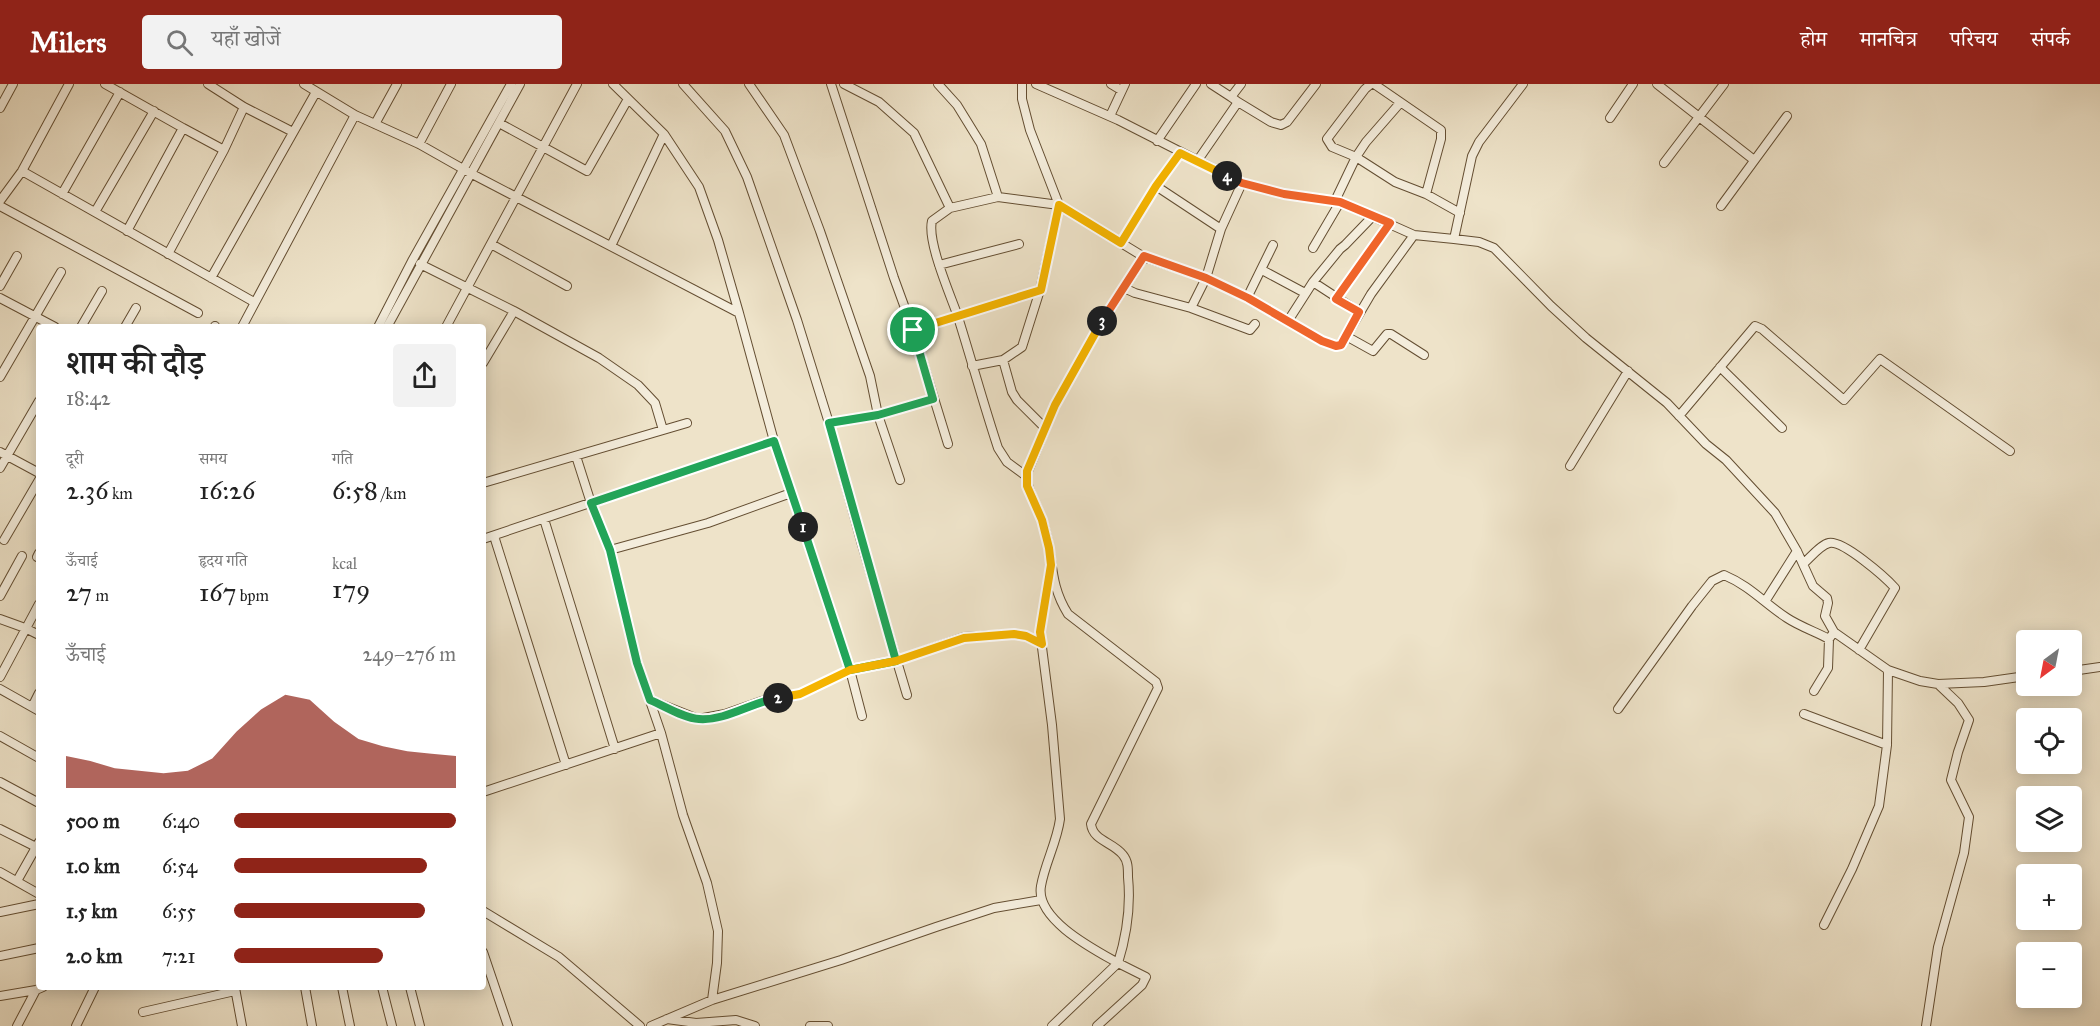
<!DOCTYPE html>
<html lang="hi">
<meta charset="utf-8">
<style>
body{margin:0;font-family:"IM FELL Great Primer","Noto Serif Devanagari",serif;background:#f2f2f2;color:#222;height:100vh;display:flex;flex-direction:column;font-size:22px;white-space:nowrap}
*{box-sizing:border-box;margin:0}
p{font-size:20px;color:#767676}
.icon{flex:none;width:33px;height:33px;fill:none;stroke:currentColor;stroke-width:2;stroke-linecap:round;stroke-linejoin:round}
.map{position:relative;flex:1;overflow:hidden}
.panel{position:absolute;left:36px;top:240px;width:450px;height:666px;display:flex;flex-direction:column;background:#fff;border-radius:6px;box-shadow:0 3px 15px #0003}
.panel>*{flex:none}
.needle{width:39px;rotate:212deg}
.fabs{position:absolute;left:2016px;top:546px;display:grid;gap:12px}
.fabs a{display:grid;place-items:center;width:66px;height:66px;border-radius:6px;background:#fff;box-shadow:0 3px 15px #0003;font-size:30px}
.pin{position:absolute;display:grid;place-items:center;width:51px;height:51px;color:#fff;margin:-26px;border:3px solid #fff;border-radius:50%;box-shadow:0 2px 6px #0007}
.km{position:absolute;width:30px;height:30px;margin:-15px;border-radius:50%;background:#222;color:#fff;font-size:16px;line-height:30px;text-align:center}
.round{display:grid;place-items:center;flex:none;width:63px;height:63px;border-radius:6px;background:#f2f2f2}
.head{display:flex;align-items:center;justify-content:space-between;height:102px;padding:0 30px}
h1{font-size:33px;font-weight:600;line-height:45px}
.stats{display:grid;grid-template-columns:repeat(3,1fr);gap:9px;height:102px;padding:6px 30px}
.stats div{display:grid;align-content:center}
.stats b{font-size:26px;font-weight:600}
.stats small{font-size:16px;font-weight:400}
.stats p{font-size:16px}
.chart{height:168px;padding:12px 30px}
.chart p{display:flex;justify-content:space-between}
.chart svg{width:100%;height:108px;margin-top:6px;fill:#8f2418;opacity:.7}
ul{padding:0 30px;list-style:none;font-size:20px}
li{display:grid;grid-template-columns:96px 72px 1fr;align-items:center;height:45px}
li i{height:15px;border-radius:8px;background:#8f2418}
header{display:flex;align-items:center;gap:36px;box-sizing:border-box;height:84px;padding:0 30px;background:#8f2418;color:#fff}
header strong{font-size:28px}
nav{display:flex;gap:33px;margin-inline-start:auto;font-size:21px}
.search{width:420px;height:54px;background:#f2f2f2;display:flex;align-items:center;gap:15px;box-sizing:border-box;padding:0 21px;border-radius:6px;color:#767676;font-size:22px}
.map>svg:first-child{display:block}
.lines{fill:none;stroke-linecap:round;stroke-linejoin:round}
.minor-casing{stroke:#644e32;stroke-width:10}
.minor{stroke:#f4eddc;stroke-width:8}
.split-1-casing{stroke:#fff;stroke-width:12}
.split-2-casing{stroke:#fff;stroke-width:12}
.split-3-casing{stroke:#fff;stroke-width:12}
.split-4-casing{stroke:#fff;stroke-width:12}
.split-5-casing{stroke:#fff;stroke-width:12}
.split-1{stroke:#22a559;stroke-width:8}
.split-2{stroke:#22a559;stroke-width:8}
.split-3{stroke:#f5b400;stroke-width:8}
.split-4{stroke:#f0652b;stroke-width:8}
.split-5{stroke:#f5b400;stroke-width:8}
</style>
<header>
<strong>Milers</strong>
<div class="search"><svg class="icon" aria-label="search" viewBox="0 0 24 24"><circle cx="10" cy="10" r="6"/><path d="M15 15l6 6"/></svg>यहाँ खोजें</div>
<nav><a>होम</a><a>मानचित्र</a><a>परिचय</a><a>संपर्क</a></nav>
</header>
<div class="map">
<svg width="2100" height="942" viewBox="0 0 2100 942">
<rect width="100%" height="100%" fill="#eee3c9"/>
<filter id="stains"><feTurbulence type="fractalNoise" baseFrequency=".00333" numOctaves="4"/><feColorMatrix values="0 0 0 0 .2 0 0 0 0 .09 0 0 0 0 .02 0 0 0 .5 -.17"/></filter>
<radialGradient id="worn" r=".72"><stop offset=".6" stop-color="#630" stop-opacity="0"/><stop offset="1" stop-color="#630" stop-opacity=".3"/></radialGradient>
<g class="lines">
<defs>
<path id="minor" d="M105,0L183,44
M208,0L244,23L293,48
M304,0L355,31L419,60L472,90L739,229L774,357L850,586L862,632
M613,0L664,50L699,103L718,156L739,229
M683,0L725,47L747,93L797,236L829,339L878,331L870,292L820,147L784,51L749,0
M831,0L894,194L913,246L948,360
M844,0L879,18L914,49L950,124L932,137C927,157 949,208 957,230C971,274 983,319 998,364L1007,378L1026,392
M938,0L957,21L981,60L998,113
M1022,0V15L1030,46L1059,121L1144,173L1206,194L1221,145L1242,99
M1036,0L1118,36L1242,99L1284,110L1340,118L1414,151L1454,155L1472,72L1479,58L1523,0
M1111,0L1121,6
M1211,0L1231,13
M1371,0L1365,5L1327,55L1332,63L1356,73L1395,98L1426,110L1460,129
M1374,0L1441,46V55L1426,110
M1657,0L1754,76
M1238,18L1271,38L1281,41L1287,38L1316,0
M0,24L13,0
M1110,32L1125,0
M1610,34L1633,0
M499,39L587,87L628,15
M375,40L397,0
M1157,57L1196,0
M419,60L451,0
M1198,76L1238,18L1231,13L1241,0
M1664,79L1724,0
M22,87L254,218
M1156,102L1221,145
M62,110L120,8
M0,117L22,87L69,0
M1335,117L1356,73L1366,58L1400,19
M0,122L198,229
M1721,122L1787,32
M950,124L998,113L1059,121L1040,206L1022,263L1003,276L972,282
M95,128L154,27
M127,147L183,44L224,66L244,23
M1454,155L1479,158L1494,164L1551,222L1586,254L1667,319L1706,360L1726,376L1775,429L1797,467L1813,502L1827,514L1828,519L1825,532L1834,548L1888,586
M1121,159L1156,102L1180,69
M491,160L567,202
M611,162L664,50
M1313,164L1340,118
M168,170L224,66
M1144,173L1124,204L1135,209L1191,224L1206,194L1247,214L1322,257L1336,262L1341,261L1371,210L1414,151
M420,180L514,227L599,274L638,301L655,319L663,346
M939,181L1019,160
M1262,186L1305,209
M211,194L316,8
M1313,198L1359,228
M0,202L17,172
M0,214L55,243
M1247,214L1273,161
M1336,215L1390,139
M1191,224L1250,246L1255,240
M1288,237L1313,198L1340,165L1345,161L1372,133
M81,243L102,207
M125,243L136,224
M215,243V242
M242,243L355,31
M378,243L412,177L511,0
M387,243L520,0
M446,243L577,0
M913,246L1040,206
M1346,252L1373,267L1387,250H1391L1424,271
M1003,276L1012,308L1017,316L1045,344
M483,279L514,227
M1720,283L1782,344
M0,293L61,188
M1679,332L1755,242L1762,245L1844,316L1880,275L2010,367
M829,339L861,457L907,611
M0,368L39,389
M576,372L591,419L610,466L637,579L661,649L683,731L707,799L718,847L717,879L712,916
M1570,382L1628,287
M0,384L39,317
M900,396L878,331L933,315
M483,399L687,339
M544,435L615,665
M494,452L566,681
M483,455L774,357
M4,456L39,396
M610,466L708,439L791,409
M37,473L39,469
M1803,480C1810,474 1820,461 1829,459C1843,456 1885,493 1895,504L1859,566
M1049,491L1040,548L1052,641L1060,735C1057,758 1045,779 1041,802C1035,835 1093,865 1118,879L1052,942
M0,512L22,472
M1766,516L1797,467
M0,535L25,544L39,551
M2072,587L2100,583
M0,593L39,520
M1938,600L1984,598L2026,592
M0,605L39,627
M1814,607L1828,584L1829,555
M650,616L698,635L725,630L762,617L800,610L850,586L896,577L964,553L1014,550L1025,552L1042,560
M32,623L39,609
M1618,625L1692,522L1712,497L1724,491C1750,502 1764,519 1787,534C1799,542 1816,548 1829,555L1834,548
M1804,630L1887,661
M0,652L39,674
M0,698L39,719
M483,708L661,649
M0,745L36,763
M0,788L39,810
M17,797L39,758
M483,827L559,873L640,942
M0,828L39,820
M1824,841L1852,785L1879,722L1887,661L1888,586L1920,597L1938,600L1958,619L1969,636L1958,668L1951,696L1969,733L1964,769L1938,863L1926,942
M483,868L508,942
M0,872L39,864
M305,903L312,942
M342,903L350,942
M382,903L392,942
M410,903L420,942
M235,904L242,942
M0,912L36,906
M143,928L235,907
M667,935L696,939L736,936L755,942
M17,942L36,906L43,903
M76,942L95,903
M651,942L712,916L841,876L936,843L994,824L1041,816
M810,942H828
M1097,942L1142,901L1146,893L1118,879C1127,850 1131,823 1128,793C1128,784 1128,777 1123,771C1113,758 1093,757 1091,740L1158,604L1156,598L1068,530C1047,497 1055,470 1042,436C1037,421 1028,408 1026,392L1055,321L1102,238L1124,204"/>
</defs>
<use href="#minor" class="minor-casing"/>
<use href="#minor" class="minor"/>
</g>
<g class="lines">
<defs>
<path id="split-1" d="M803,443L850,586L896,577L829,339L878,331L933,315L913,246"/>
<path id="split-2" d="M778,614C752,618 726,637 699,635C683,634 665,622 650,616L637,579L610,466L591,419L774,357L803,443"/>
<path id="split-3" d="M778,614L800,610L850,586L896,577L964,554L1014,550L1026,552L1042,560L1040,548L1051,481L1049,464L1042,436L1027,402V387L1055,321L1102,237"/>
<path id="split-4" d="M1102,237L1144,172L1206,194L1248,214L1322,257L1336,262L1341,261L1359,228L1336,215L1390,139L1340,118L1284,110L1242,99L1227,92"/>
<path id="split-5" d="M913,246L1041,206L1059,121L1121,159L1156,102L1180,69L1227,92"/>
</defs>
<use href="#split-1" class="split-1-casing"/>
<use href="#split-2" class="split-2-casing"/>
<use href="#split-3" class="split-3-casing"/>
<use href="#split-4" class="split-4-casing"/>
<use href="#split-5" class="split-5-casing"/>
<use href="#split-1" class="split-1"/>
<use href="#split-2" class="split-2"/>
<use href="#split-3" class="split-3"/>
<use href="#split-4" class="split-4"/>
<use href="#split-5" class="split-5"/>
</g>
<rect width="100%" height="100%" filter="url(#stains)"/>
<rect width="100%" height="100%" fill="url(#worn)"/>
</svg>
<div class="fabs">
<a><svg class="needle" viewBox="-14 -14 28 28"><path d="M0-13l5 13h-10z" fill="#e53935"/><path d="M0 13l5-13h-10z" fill="#767676"/></svg></a>
<a><svg class="icon" aria-label="locate" viewBox="0 0 24 24"><circle cx="12" cy="12" r="6"/><path d="M12 2v4M12 18v4M2 12h4M18 12h4"/></svg></a>
<a><svg class="icon" aria-label="layers" viewBox="0 0 24 24"><path d="M12 4l9 5-9 5-9-5zM3 14l9 5 9-5"/></svg></a>
<a>+</a>
<a>−</a>
</div>
<div class="pin" style="left:913px;top:246px;background:#1e9e55"><svg class="icon" aria-label="arrive" viewBox="0 0 24 24"><path d="M6 21V4h12l-3 4 3 4H6"/></svg></div>
<b class="km" style="left:803px;top:443px">1</b>
<b class="km" style="left:778px;top:614px">2</b>
<b class="km" style="left:1102px;top:237px">3</b>
<b class="km" style="left:1227px;top:92px">4</b>
<section class="panel">
<div class="head"><div><h1>शाम की दौड़</h1><p>18:42</p></div><a class="round"><svg class="icon" aria-label="share" viewBox="0 0 24 24"><path d="M12 15V3M7 8l5-5 5 5M5 13v7h14v-7"/></svg></a></div>
<div class="stats">
<div><p>दूरी</p><b>2.36<small> km</small></b></div>
<div><p>समय</p><b>16:26</b></div>
<div><p>गति</p><b>6:58<small> /km</small></b></div>
</div>
<div class="stats">
<div><p>ऊँचाई</p><b>27<small> m</small></b></div>
<div><p>हृदय गति</p><b>167<small> bpm</small></b></div>
<div><p>kcal</p><b>179</b></div>
</div>
<div class="chart"><p><span>ऊँचाई</span>249–276 m</p>
<svg viewBox="0 0 160 44" preserveAspectRatio="none"><path d="M0 44V31L10 33L20 36L30 37L40 38L50 37L60 32L70 21L80 12L90 6L100 8L110 17L120 24L130 27L140 29L150 30L160 31V44z"/></svg>
</div>
<ul>
<li><b>500 m</b>6:40<i style="width:100%"></i></li>
<li><b>1.0 km</b>6:54<i style="width:87%"></i></li>
<li><b>1.5 km</b>6:55<i style="width:86%"></i></li>
<li><b>2.0 km</b>7:21<i style="width:67%"></i></li>
</ul>
</section>
</div>
